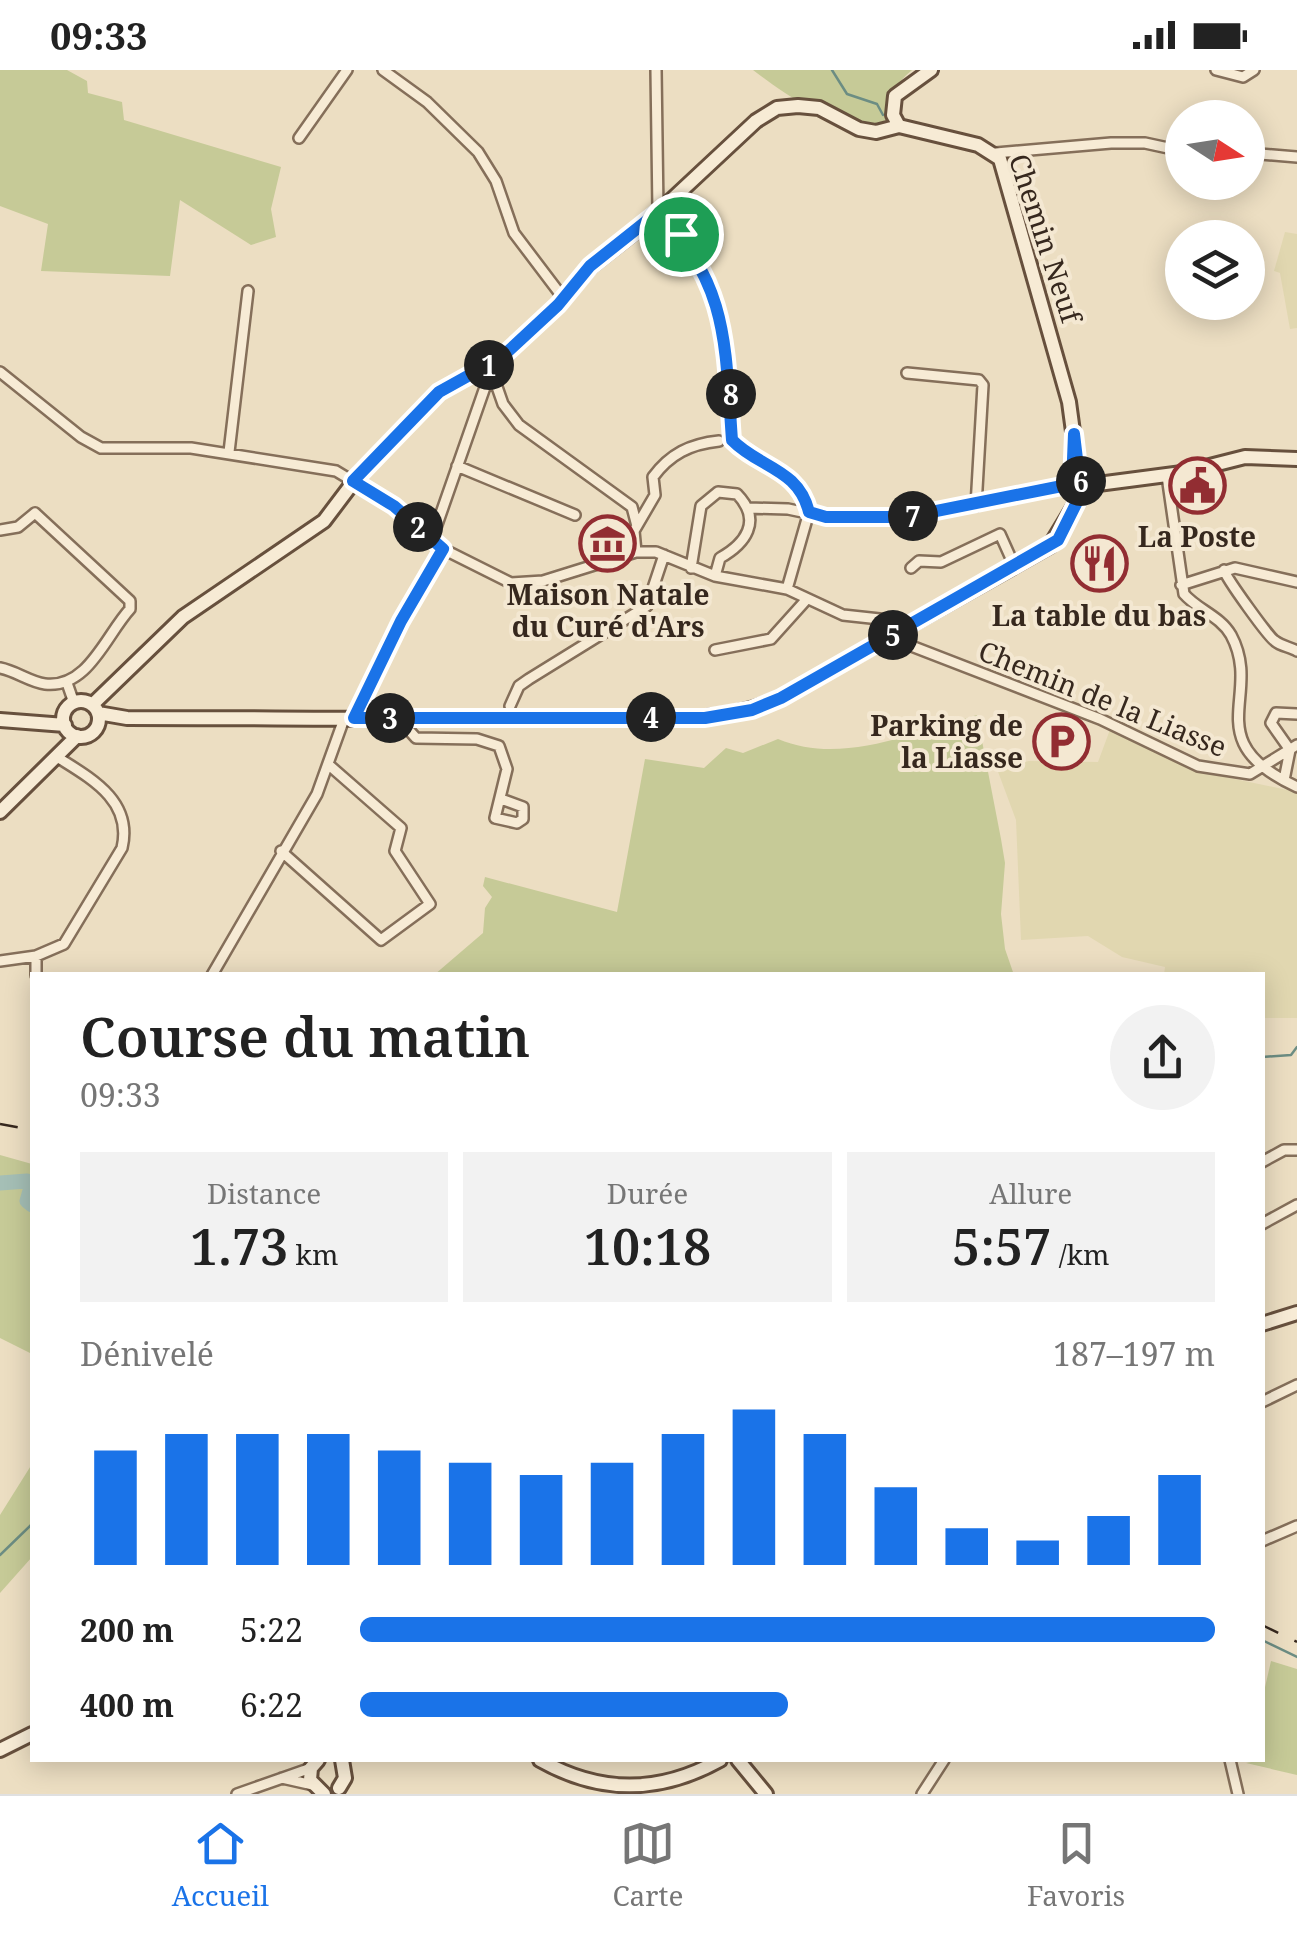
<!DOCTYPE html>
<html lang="fr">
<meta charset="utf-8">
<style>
body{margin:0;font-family:"Noto Serif",serif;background:#f2f2f2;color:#222;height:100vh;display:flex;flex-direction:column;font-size:38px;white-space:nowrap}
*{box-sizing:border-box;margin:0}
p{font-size:32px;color:#767676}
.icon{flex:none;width:55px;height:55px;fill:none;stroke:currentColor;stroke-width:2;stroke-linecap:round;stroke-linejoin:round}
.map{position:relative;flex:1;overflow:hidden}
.side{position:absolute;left:30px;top:902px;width:1235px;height:790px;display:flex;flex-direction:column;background:#fff;border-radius:0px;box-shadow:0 5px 25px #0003}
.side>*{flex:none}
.needle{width:65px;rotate:102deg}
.buttons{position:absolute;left:1165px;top:30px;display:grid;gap:20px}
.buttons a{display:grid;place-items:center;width:100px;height:100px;border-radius:50%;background:#fff;box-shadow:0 5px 25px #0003;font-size:50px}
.pin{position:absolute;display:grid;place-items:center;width:85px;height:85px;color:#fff;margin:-42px;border:5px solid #fff;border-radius:50%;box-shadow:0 2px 10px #0007}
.km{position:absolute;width:50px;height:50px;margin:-25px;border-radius:50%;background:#222;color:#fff;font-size:28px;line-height:50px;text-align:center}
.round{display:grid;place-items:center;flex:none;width:105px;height:105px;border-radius:52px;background:#f2f2f2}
.headline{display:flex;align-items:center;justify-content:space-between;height:170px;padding:0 50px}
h1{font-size:55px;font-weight:600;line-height:75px}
.metrics{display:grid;grid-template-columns:repeat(3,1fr);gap:15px;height:170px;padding:10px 50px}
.metrics div{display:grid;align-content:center;border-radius:0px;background:#f2f2f2;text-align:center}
.metrics b{font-size:50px;font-weight:600}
.metrics small{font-size:28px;font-weight:400}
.metrics p{font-size:28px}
.chart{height:280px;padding:20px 50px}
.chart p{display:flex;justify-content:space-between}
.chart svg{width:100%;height:180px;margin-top:10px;stroke:#1a73e8;stroke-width:6}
ul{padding:0 50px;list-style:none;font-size:32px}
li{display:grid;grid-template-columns:160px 120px 1fr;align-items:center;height:75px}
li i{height:25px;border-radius:12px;background:#1a73e8}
.status{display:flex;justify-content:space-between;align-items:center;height:70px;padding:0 50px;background:#fff;direction:ltr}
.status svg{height:28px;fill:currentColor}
.dock{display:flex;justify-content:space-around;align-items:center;height:140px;border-top:2px solid #e0e0e0;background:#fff;font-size:28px;color:#767676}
.dock a{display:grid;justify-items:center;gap:5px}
.dock .active{color:#1a73e8}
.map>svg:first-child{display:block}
.farmland{fill:#e1d7b0}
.green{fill:#c6ca97}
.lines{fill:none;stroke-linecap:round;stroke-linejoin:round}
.stream{stroke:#6c8d83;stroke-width:2.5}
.river{stroke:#a5bfb6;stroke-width:15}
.street-casing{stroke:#856f5a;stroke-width:14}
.secondary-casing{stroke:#67503d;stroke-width:18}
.street{stroke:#f7ebd5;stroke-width:9}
.secondary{stroke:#f7ebd5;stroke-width:12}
.rail{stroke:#36281e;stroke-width:2.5;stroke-dasharray:18 18;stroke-linecap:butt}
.route-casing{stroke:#fff;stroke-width:20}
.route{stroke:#1a73e8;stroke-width:12}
.labels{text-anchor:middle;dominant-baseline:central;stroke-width:8;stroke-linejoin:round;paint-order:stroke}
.street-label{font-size:28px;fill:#36281e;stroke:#f4e8d2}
.poi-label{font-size:28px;font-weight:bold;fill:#36281e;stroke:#f4e8d2}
</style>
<div class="status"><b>09:33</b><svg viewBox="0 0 49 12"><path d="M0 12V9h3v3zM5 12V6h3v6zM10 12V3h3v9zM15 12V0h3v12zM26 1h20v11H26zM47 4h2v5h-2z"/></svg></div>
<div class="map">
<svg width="1297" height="1724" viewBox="0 0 1297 1724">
<rect width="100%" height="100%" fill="#ecdec2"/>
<path class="farmland" d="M1285,162L1297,164V258L1290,259L1280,203L1274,201Z
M1111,657L1206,703L1297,722V948H1263L1262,905H1164L1165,897L1122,887L1088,866L1021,870L1016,750L997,699L1029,691L1098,692Z"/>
<path class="green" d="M0,0H67L87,11L88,23L122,32L124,50L281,97L271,139L276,167L251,175L180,130L170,206L41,201L48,154L0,136Z
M753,0H912C894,16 887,25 888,49C847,70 784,24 753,0Z
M977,645L1001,769L1005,793L1001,844L1005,879L1014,905H434L483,863L485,838L492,827L483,816L485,807L617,842L645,689L704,698L726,678L743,683L778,669C842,696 913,662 977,645Z
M0,1085L32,1094V1284L0,1268Z
M32,1394V1487L0,1523V1445Z
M1271,1591L1297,1599V1705L1246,1693L1262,1690L1263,1626Z"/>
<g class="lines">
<path class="stream" d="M832,0L847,24L877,34L883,45
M1262,987L1291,985L1297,977
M0,1485L32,1454
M1262,1570L1297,1587"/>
<path class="river" d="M0,1113L27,1111L31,1117L27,1131L32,1135"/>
<defs>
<path id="street" d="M383,0L427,32L478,82L496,111L514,163L564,229
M656,0L658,141C729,214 725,277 732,370C760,398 798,398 809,442L787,519
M1216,0L1243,7L1254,0
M299,68L347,0
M996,83L1111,73H1145L1182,81
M1248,83L1297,87
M489,294L503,334L519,355L632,437L637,456
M0,302L81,367L101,378H191L336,401L394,436L443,479L511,513L543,511L636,482H656L715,506L787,519L843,545L889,550L905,558
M907,303L979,310L983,315L976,436
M229,382L248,221
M457,396L575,445
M1167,406L1184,524C1198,540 1220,546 1231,565C1264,626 1196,670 1297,717
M748,438L788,439L826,447H906L1073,414
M0,460L18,457L35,443L130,531V539C106,565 88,619 45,614C30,612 16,601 0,598
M432,469L491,300
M636,482L634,461L655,425L653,407C670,384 690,374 719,371
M691,498L701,436L718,422L737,424C763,451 745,474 720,488L715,506
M911,498L919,491L941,492L1000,464L1013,493
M1224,500C1226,508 1270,569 1275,571C1281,576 1290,577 1297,581
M1181,515L1235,498L1297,512
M894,565L901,572L1100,649L1198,696L1250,704L1297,675
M715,580L771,569L807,529
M67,613L74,633
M510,636L519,616L529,609L647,536L664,485
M354,648L401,551L443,479
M398,648L416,668L477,669L499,676L507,699L495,748L517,753L523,749V737L501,729
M1290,680L1271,653L1276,643L1297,644
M1284,710L1290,680
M281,781L381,870L430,834L395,781L401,758L329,695
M0,891L36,886
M36,905V886L64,874L122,778C133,731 92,709 57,687
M212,905L317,724L344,649
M1262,1092L1284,1080H1297
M1262,1154L1297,1135
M1262,1332L1297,1315
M1262,1471L1297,1456
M1230,1690L1238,1724
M282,1708L313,1715
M237,1724L311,1698
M922,1724L944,1690"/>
<path id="secondary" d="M899,56L978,75L1000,89L1069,332L1079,406L1088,419
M899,56L893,45L895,26L931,0
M63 649a18 18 0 1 1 36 0a18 18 0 1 1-36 0Z
M92,635L183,547L324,451L361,402L439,322L502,287L558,235L590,197L651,149L756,51L777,38L798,36L819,38L859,59L876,62L899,56
M98,643L127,648C275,648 423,650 570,648C640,647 716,658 781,628L1050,476L1082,423L1098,414L1182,403L1245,387L1297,389
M0,650L65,655
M0,742L77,666
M1262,1254L1297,1243
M0,1680L32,1664
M318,1690L311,1698L310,1710L324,1724
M540,1690C600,1724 659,1724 720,1690
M738,1690L766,1724
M339,1718L345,1708L342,1690"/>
</defs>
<use href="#street" class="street-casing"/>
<use href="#secondary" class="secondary-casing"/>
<use href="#street" class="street"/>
<use href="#secondary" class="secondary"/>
<path class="rail" d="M0,1054L32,1060
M1262,1555L1297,1572"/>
</g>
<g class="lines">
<defs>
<path id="route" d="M658,142C729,214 725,276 732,370C759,398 798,398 809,442L826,447H906L1072,414L1074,364L1079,406L1088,419L1078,430L1058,470L781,628L752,640L705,648H354L401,551L443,479L394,436L353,411L439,322L502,287L558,235L590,196Z"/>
</defs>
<use href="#route" class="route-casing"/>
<use href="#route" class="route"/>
</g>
<defs>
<symbol id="civic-ring" viewBox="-11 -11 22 22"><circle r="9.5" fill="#f4e8d2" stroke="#922d32" stroke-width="1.5"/><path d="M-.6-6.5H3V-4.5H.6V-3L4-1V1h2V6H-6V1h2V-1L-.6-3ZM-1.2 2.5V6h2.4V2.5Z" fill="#922d32"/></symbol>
<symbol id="museum-ring" viewBox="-11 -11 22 22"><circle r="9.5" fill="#f4e8d2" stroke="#922d32" stroke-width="1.5"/><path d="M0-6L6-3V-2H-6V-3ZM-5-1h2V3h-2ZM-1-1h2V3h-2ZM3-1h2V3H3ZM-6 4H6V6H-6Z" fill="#922d32"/></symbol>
<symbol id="restaurant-ring" viewBox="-11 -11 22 22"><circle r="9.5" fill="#f4e8d2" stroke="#922d32" stroke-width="1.5"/><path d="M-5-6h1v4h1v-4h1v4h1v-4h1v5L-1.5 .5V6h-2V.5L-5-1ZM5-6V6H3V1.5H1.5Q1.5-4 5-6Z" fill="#922d32"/></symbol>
<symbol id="parking-ring" viewBox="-11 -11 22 22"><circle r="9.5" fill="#f4e8d2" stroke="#922d32" stroke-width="1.5"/><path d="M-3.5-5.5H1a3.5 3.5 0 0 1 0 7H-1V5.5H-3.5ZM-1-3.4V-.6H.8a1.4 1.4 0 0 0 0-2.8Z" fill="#922d32"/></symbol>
</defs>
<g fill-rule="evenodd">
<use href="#civic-ring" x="1166" y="384" width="63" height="63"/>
<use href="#museum-ring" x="576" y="442" width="63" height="63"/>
<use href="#restaurant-ring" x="1068" y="462" width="63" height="63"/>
<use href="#parking-ring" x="1030" y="640" width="63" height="63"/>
</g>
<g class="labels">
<g class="street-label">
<text transform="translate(1046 168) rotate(72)">Chemin Neuf</text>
<text transform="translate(1103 628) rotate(22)">Chemin de la Liasse</text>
</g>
<g class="poi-label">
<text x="1197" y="466">La Poste</text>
<text x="608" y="524">Maison Natale<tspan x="608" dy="32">du Curé d'Ars</tspan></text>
<text x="1099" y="545">La table du bas</text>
<text x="1023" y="655" text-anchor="end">Parking de<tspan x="1023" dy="32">la Liasse</tspan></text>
</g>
</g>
</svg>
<div class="buttons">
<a><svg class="needle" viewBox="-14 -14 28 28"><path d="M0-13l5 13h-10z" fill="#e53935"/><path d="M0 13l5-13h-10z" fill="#767676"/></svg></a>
<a><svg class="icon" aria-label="layers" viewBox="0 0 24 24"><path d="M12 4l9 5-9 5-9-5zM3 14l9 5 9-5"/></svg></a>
</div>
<div class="pin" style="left:681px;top:164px;background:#1e9e55"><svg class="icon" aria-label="arrive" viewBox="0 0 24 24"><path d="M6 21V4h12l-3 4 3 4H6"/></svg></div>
<b class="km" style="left:489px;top:295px">1</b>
<b class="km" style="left:418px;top:457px">2</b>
<b class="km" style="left:390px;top:648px">3</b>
<b class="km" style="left:651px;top:647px">4</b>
<b class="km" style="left:893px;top:565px">5</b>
<b class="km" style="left:1081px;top:411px">6</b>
<b class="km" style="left:913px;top:446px">7</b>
<b class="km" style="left:731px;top:324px">8</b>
<section class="side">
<div class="headline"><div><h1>Course du matin</h1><p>09:33</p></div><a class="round"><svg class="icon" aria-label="share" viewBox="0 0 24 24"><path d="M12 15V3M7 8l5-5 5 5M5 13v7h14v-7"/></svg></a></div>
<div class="metrics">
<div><p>Distance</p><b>1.73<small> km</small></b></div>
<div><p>Durée</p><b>10:18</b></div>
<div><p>Allure</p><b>5:57<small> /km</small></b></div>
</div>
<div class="chart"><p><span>Dénivelé</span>187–197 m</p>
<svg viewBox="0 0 160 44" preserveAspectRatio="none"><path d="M5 44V16M15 44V12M25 44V12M35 44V12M45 44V16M55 44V19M65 44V22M75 44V19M85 44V12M95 44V6M105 44V12M115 44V25M125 44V35M135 44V38M145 44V32M155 44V22"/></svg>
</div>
<ul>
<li><b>200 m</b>5:22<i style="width:100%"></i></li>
<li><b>400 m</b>6:22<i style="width:50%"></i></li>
</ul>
</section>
</div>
<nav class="dock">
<a class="active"><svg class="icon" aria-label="home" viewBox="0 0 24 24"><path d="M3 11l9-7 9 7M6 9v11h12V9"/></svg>Accueil</a>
<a><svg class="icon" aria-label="map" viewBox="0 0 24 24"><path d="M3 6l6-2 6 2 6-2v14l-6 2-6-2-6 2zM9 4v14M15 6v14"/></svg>Carte</a>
<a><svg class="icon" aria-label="saved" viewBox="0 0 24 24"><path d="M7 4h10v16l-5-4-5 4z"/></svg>Favoris</a>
</nav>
